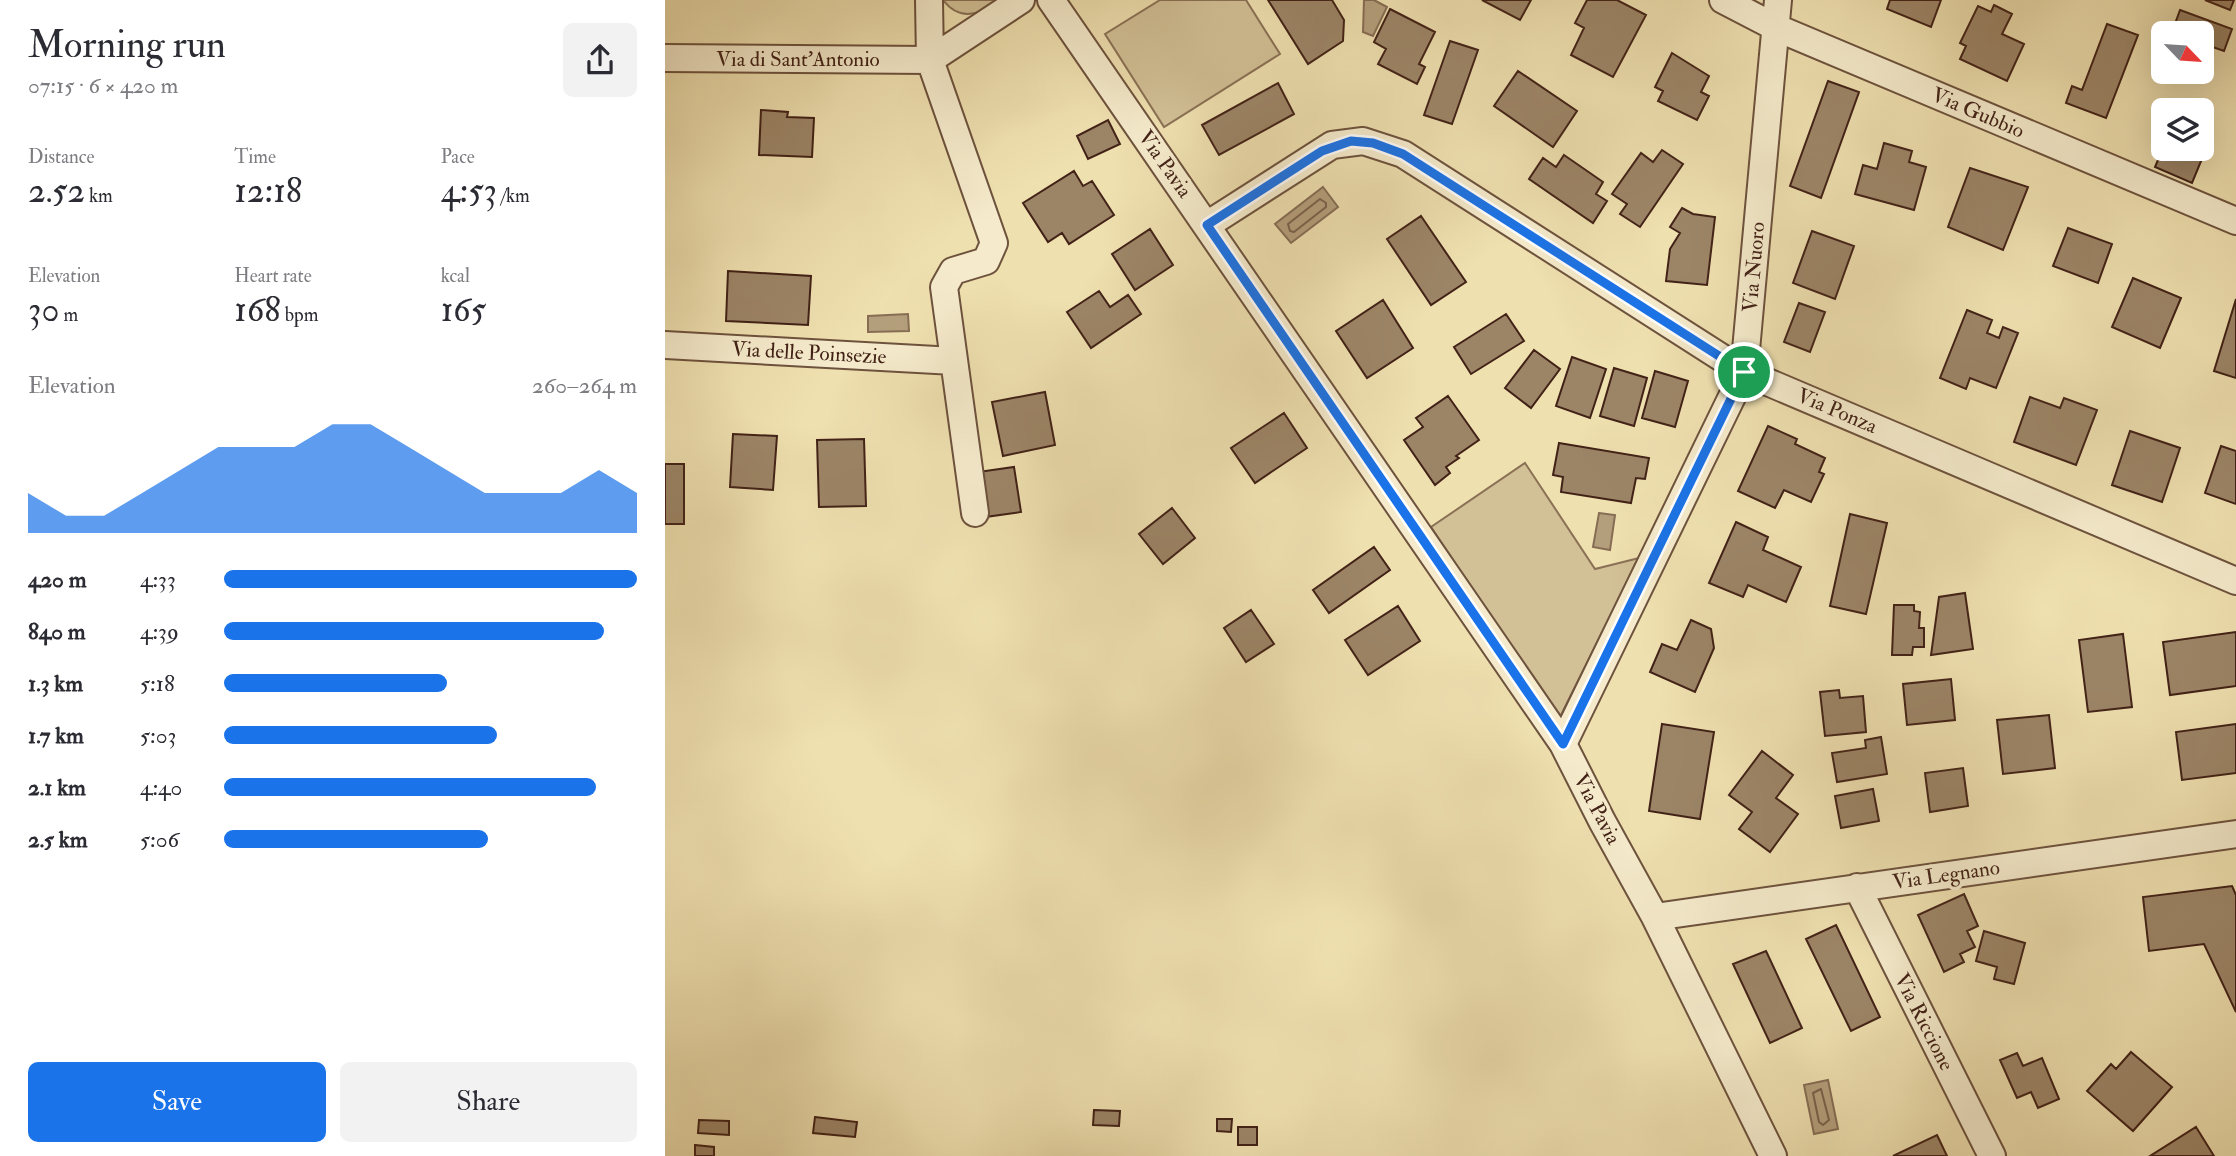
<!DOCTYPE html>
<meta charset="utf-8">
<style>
body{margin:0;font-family:"IM FELL Double Pica",serif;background:#f2f2f3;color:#2b2b33;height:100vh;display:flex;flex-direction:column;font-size:26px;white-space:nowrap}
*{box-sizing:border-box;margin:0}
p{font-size:23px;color:#7c7c81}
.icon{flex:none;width:38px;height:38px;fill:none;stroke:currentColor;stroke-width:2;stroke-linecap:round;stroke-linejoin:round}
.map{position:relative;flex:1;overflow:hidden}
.drawer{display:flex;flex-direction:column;background:#fff;width:665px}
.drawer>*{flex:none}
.needle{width:46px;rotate:115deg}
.controls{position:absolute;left:1486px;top:21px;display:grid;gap:14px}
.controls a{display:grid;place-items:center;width:63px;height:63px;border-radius:10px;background:#fff;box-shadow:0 7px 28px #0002;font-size:35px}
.pin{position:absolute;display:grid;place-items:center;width:60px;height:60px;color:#fff;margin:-30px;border:4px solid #fff;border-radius:50%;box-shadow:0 2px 7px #0007}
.round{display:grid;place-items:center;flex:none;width:74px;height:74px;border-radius:10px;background:#f2f2f3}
.summary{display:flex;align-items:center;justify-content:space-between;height:119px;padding:0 28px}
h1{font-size:38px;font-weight:600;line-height:52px}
.metrics{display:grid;grid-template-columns:repeat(3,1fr);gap:10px;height:119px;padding:7px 28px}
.metrics div{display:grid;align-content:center}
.metrics b{font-size:35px;font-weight:600}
.metrics small{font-size:19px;font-weight:400}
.metrics p{font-size:19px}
.chart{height:196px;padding:14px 28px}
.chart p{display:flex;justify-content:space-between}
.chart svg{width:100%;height:126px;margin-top:7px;fill:#1a73e8;opacity:.7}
.cta{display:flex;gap:14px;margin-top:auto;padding:14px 28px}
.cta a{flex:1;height:80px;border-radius:10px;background:#1a73e8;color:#fff;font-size:28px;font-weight:600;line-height:80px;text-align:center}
.cta a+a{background:#f2f2f3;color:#2b2b33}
ul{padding:0 28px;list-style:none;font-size:23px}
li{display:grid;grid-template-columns:112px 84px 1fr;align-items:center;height:52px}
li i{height:18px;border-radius:9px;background:#1a73e8}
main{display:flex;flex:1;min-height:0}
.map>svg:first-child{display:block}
.green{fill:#d2c096;stroke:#8a7156;stroke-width:2}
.water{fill:#b49f7c;stroke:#866d54;stroke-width:2}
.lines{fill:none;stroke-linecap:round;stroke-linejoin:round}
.shore{stroke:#7b604a;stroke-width:2}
.building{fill:#9c8567;stroke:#422217;stroke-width:2}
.street-casing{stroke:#6d523d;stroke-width:30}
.street{stroke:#f5ebcc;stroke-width:26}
.route-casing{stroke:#fff;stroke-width:14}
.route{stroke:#1a73e8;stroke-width:9}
.labels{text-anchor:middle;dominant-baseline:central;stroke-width:7;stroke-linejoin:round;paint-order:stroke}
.street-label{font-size:21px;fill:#422217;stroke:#f5ebcc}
</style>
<main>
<section class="drawer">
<div class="summary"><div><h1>Morning run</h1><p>07:15 · 6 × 420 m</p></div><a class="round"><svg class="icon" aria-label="share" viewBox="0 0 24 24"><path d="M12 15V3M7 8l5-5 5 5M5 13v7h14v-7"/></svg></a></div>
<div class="metrics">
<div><p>Distance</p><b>2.52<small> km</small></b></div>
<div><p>Time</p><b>12:18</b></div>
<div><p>Pace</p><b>4:53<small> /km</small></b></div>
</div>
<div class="metrics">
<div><p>Elevation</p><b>30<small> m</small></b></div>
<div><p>Heart rate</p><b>168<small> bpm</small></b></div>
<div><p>kcal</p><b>165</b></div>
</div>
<div class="chart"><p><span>Elevation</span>260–264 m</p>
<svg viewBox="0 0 160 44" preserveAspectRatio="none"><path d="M0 44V30L10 38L20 38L30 30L40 22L50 14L60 14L70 14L80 6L90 6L100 14L110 22L120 30L130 30L140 30L150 22L160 30V44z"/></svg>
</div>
<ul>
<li><b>420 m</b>4:33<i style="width:100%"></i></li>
<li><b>840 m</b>4:39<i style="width:92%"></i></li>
<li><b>1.3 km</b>5:18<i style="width:54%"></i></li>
<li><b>1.7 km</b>5:03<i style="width:66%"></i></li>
<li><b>2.1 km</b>4:40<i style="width:90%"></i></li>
<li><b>2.5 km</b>5:06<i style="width:64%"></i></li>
</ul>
<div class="cta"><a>Save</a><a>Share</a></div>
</section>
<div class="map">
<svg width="1571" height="1156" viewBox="0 0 1571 1156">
<rect width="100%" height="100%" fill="#efe0b0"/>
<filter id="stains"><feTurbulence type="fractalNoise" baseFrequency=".00286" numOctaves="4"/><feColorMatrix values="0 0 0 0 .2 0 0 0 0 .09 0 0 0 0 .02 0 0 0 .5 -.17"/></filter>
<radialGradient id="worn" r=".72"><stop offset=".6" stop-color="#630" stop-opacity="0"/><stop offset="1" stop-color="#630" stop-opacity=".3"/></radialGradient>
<path class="green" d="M278,0H340C318,11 297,25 278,0Z
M495,0H581L615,54L499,127L440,34Z
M860,463L930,569L974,558L894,719L766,527Z"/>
<path class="water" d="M699,0H709L722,7L708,36L698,32Z
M658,187L673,207L626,243L610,224Z
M243,314L244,331L203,332V316Z
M934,513L950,515L945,550L928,547Z
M1163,1080L1173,1129L1149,1134L1139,1085Z"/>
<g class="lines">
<path class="shore" d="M655,199L661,203V207L629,232L625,231L623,224Z
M1156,1089L1164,1120L1158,1125L1154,1122L1148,1093Z"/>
</g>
<path class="building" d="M603,0H667L679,20L678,41L643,64Z
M817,0H866L855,20Z
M922,0H952L981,15L948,77L906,55L919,28L910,23Z
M1225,0H1276L1266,27L1222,9Z
M1540,0H1569L1565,10Z
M1329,5L1347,14L1337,34L1359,44L1342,81L1295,59L1301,46L1295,43L1313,6L1326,12Z
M725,9L770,32L754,64L760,67L752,84L713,64L721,49L709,42Z
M1515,10L1567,29L1559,51L1536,43V33L1507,32Z
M1442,24L1473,35L1441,118L1401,103L1407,86L1417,90Z
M785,41L813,50L787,124L759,115Z
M1007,53L1044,76L1036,92L1044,96L1032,120L993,101L998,91L990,87Z
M853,71L912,111L888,147L829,106Z
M1163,81L1194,92L1156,198L1125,186Z
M613,83L629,114L554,155L537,125Z
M96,110L123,112L122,117L149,118L147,157L94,155Z
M443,120L455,144L423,159L412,136Z
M1536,133L1546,137L1527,183L1490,167L1498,148L1536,149Z
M1219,143L1247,151L1244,162L1261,167L1249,210L1190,194L1198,165L1212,169Z
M997,150L1018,164L975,227L955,214L962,204L947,194L976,153L988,162Z
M899,155L938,182L931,194L942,201L928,223L864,179L878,158L891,167Z
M1305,168L1363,187L1338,250L1283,227Z
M409,171L418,186L427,181L449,215L404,244L397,233L383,242L358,203Z
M1017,208L1028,214L1050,217L1042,285L1001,281L1005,249L1015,233L1005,227Z
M756,216L801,282L766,305L722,239Z
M1403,228L1447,244L1433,283L1388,266Z
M485,229L508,265L470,290L447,254Z
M1147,231L1189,246L1170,299L1128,283Z
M63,271L146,276L143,325L61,321Z
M1468,278L1516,298L1495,348L1447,327Z
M434,291L445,307L463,295L476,314L426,348L402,312Z
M1571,299V378L1549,371Z
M718,300L748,348L702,378L671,331Z
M1134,303L1160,312L1145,352L1119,342Z
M1302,310L1327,320L1322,333L1334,338L1338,327L1353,333L1331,388L1305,378L1301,389L1275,378Z
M841,314L859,341L806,374L789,347Z
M869,350L895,369L866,408L840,388Z
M907,357L941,369L925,418L891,406Z
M949,368L982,378L969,426L935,416Z
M990,371L1023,381L1010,427L977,418Z
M380,392L390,445L338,456L327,402Z
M783,396L814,440L791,456L794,458L781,467L785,473L770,485L739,440L758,427L751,418Z
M1365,397L1395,408L1399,398L1432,410L1411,465L1349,442Z
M619,413L642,448L590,483L566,448Z
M1103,426L1132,439L1130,444L1160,458L1154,472L1159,474L1146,502L1119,490L1110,508L1073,491Z
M1465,431L1515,448L1497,502L1447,485Z
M68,434L112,436L108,490L65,487Z
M199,439L201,506L154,507L152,440Z
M894,443L984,458L980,479L971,478L966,503L896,492L898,477L888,475Z
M1556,446L1571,451V504L1540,493Z
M0,464H19V524H0Z
M349,467L356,512L320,517L313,472Z
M507,508L530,538L498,564L474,534Z
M1185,514L1222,523L1201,614L1165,606Z
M1071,522L1103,537L1098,550L1136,567L1121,602L1083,585L1078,597L1044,583Z
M709,547L725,570L664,613L648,590Z
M1300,593L1308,649L1266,655L1274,597Z
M1229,605H1249V611L1255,612L1254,628H1259V647H1248L1247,655H1227Z
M733,606L755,641L703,675L680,640Z
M586,610L609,644L581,662L559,628Z
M1026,620L1046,629L1049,648L1030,692L985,672L997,644L1012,650Z
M1571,632V686L1505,695L1498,642Z
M1458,634L1467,707L1423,712L1414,640Z
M1286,679L1290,720L1242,725L1238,684Z
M1174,690L1175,698L1198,696L1201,732L1160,736L1155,692Z
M1384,715L1390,768L1338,774L1332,720Z
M997,724L1049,732L1035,819L984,811Z
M1571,724V773L1517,780L1511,732Z
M1216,737L1222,774L1172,782L1167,753L1201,748L1200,740Z
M1097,751L1128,775L1111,798L1133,814L1105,852L1074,829L1087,812L1064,795Z
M1298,768L1303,806L1265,812L1260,773Z
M1208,789L1214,821L1176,828L1170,796Z
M1567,886L1571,895V1012L1539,944L1484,951L1478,897Z
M1299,894L1313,926L1302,931L1310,947L1295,954L1299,962L1279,972L1253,915Z
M1171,925L1215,1017L1186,1031L1141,939Z
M1319,931L1360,943L1349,984L1329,979L1332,967L1311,961Z
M1101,951L1137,1028L1105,1043L1068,964Z
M1466,1052L1507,1087L1468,1131L1422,1091L1446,1064L1451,1069Z
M1352,1053L1358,1066L1377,1058L1394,1099L1373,1108L1366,1092L1352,1098L1335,1060Z
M429,1110L455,1111L454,1126L428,1125Z
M150,1117L192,1122L190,1137L148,1133Z
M552,1119H567L566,1132L552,1131Z
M34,1120L64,1121V1135L33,1133Z
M573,1127H592V1145H573Z
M1531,1127L1549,1156H1485Z
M1272,1135L1282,1156H1228Z
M30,1145L49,1147V1156H30Z"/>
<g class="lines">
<defs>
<path id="street" d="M264,0L265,60L329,243L321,261L288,271L279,287L310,513
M386,0L898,744L937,821L990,917L1108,1156
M1058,0L1112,28L1571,221
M0,58L265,60
M265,60L356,0
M542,225L667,145L698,141L738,154L1079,372L1571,581
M0,345L289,361
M898,744L1079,372L1113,0
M1192,887L1327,1156
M990,917L1571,834"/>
</defs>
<use href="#street" class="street-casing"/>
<use href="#street" class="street"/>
</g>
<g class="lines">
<defs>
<path id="route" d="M686,141L708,143L738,154L1079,372L898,744L542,225L657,151Z"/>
</defs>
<use href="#route" class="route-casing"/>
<use href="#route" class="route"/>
</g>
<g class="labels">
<g class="street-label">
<text x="133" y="59">Via di Sant'Antonio</text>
<text transform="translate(1313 113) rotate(23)">Via Gubbio</text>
<text transform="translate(500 164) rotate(55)">Via Pavia</text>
<text transform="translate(1089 267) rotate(-85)">Via Nuoro</text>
<text transform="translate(144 353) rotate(3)">Via delle Poinsezie</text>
<text transform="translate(1172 411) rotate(23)">Via Ponza</text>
<text transform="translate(932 809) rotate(62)">Via Pavia</text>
<text transform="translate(1281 875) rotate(-8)">Via Legnano</text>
<text transform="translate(1259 1022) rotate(63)">Via Riccione</text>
</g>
</g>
<rect width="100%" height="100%" filter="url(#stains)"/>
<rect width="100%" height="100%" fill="url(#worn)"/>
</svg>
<div class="controls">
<a><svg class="needle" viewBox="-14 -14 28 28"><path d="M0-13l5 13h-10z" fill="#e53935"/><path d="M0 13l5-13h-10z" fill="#7c7c81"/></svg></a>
<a><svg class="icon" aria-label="layers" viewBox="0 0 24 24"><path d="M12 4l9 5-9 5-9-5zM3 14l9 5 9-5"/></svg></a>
</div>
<div class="pin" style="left:1079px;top:372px;background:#1e9e55"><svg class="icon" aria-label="arrive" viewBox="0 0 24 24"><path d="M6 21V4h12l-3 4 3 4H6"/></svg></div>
</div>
</main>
